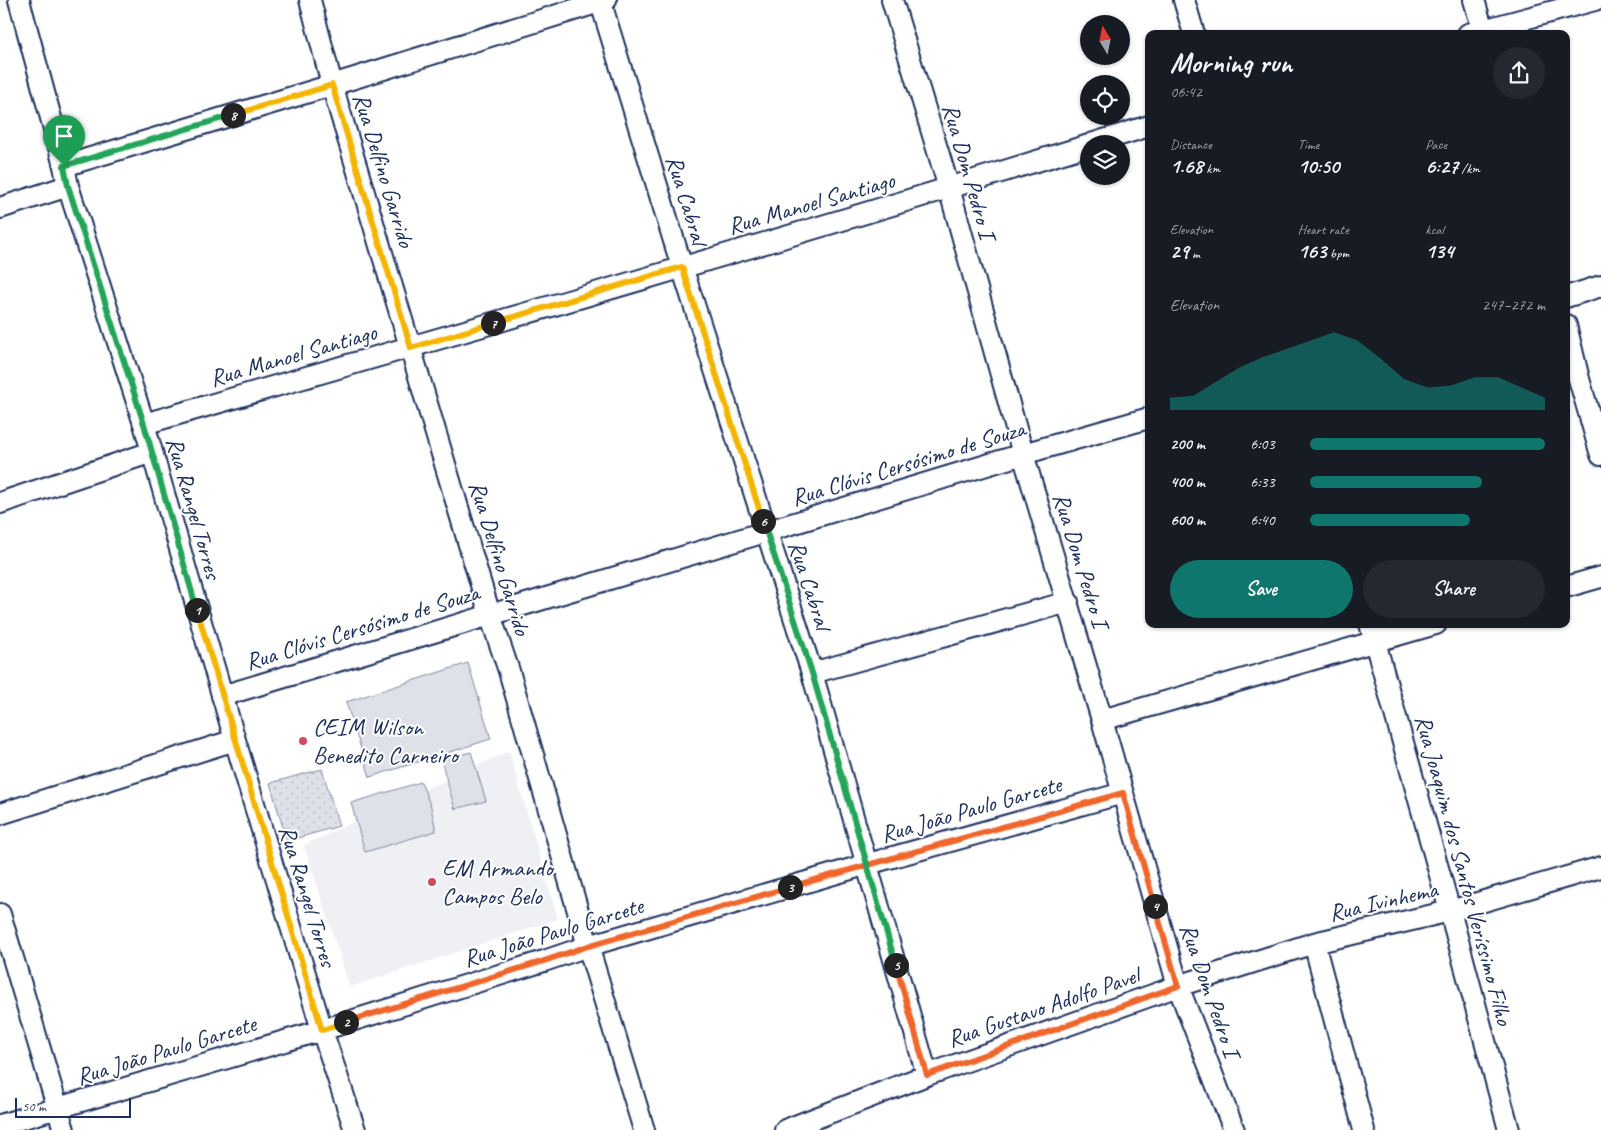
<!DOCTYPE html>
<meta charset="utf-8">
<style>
body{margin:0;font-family:Caveat,sans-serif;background:#242831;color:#f1f3f6;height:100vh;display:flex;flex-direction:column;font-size:19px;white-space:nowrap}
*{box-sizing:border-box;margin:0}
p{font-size:16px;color:#9ea1a6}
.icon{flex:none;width:28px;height:28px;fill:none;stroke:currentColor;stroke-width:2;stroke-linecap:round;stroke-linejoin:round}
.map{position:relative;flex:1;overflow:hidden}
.sheet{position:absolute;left:1145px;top:30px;width:425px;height:598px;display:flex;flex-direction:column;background:#171b24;border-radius:10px;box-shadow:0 1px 4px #0004}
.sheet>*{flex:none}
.needle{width:32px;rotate:350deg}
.tools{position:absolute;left:1080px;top:15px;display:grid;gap:10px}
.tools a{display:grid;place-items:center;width:50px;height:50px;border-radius:50%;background:#171b24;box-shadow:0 1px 4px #0004;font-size:25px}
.scale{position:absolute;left:15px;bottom:12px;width:116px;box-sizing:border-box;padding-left:5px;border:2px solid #1b2f5e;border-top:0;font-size:14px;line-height:18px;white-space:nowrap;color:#1b2f5e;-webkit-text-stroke:4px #fff;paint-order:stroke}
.pin{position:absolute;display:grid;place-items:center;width:42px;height:42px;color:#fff;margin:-51px -21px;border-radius:50% 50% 50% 0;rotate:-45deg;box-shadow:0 0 5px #0007}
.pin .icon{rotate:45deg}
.km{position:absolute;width:25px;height:25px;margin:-12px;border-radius:50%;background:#222;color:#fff;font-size:14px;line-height:25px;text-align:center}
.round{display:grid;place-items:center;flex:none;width:52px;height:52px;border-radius:26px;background:#242831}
.overview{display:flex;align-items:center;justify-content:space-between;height:85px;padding:0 25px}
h1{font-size:28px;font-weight:700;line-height:38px}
.metrics{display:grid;grid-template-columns:repeat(3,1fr);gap:8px;height:85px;padding:5px 25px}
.metrics div{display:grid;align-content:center}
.metrics b{font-size:21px;font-weight:700}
.metrics small{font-size:14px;font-weight:400}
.metrics p{font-size:14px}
.chart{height:140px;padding:10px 25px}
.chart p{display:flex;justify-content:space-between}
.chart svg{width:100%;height:90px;margin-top:5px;fill:#0f766e;opacity:.7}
.button{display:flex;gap:10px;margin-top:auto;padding:10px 25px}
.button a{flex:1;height:58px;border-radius:30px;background:#0f766e;color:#fff;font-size:20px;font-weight:700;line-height:58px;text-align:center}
.button a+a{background:#242831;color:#f1f3f6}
ul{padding:0 25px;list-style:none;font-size:16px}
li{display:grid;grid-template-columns:80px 60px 1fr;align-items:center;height:38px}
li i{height:12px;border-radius:6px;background:#0f766e}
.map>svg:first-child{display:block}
.built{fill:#eff0f4}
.grass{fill:#dee1e7;stroke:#7c88a2}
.park{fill:url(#park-dots);stroke:#7c88a2}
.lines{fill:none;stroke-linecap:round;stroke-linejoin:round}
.minor-casing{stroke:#1b2f5e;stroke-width:24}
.minor{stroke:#fff;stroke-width:20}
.split-1-casing{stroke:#fff;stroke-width:10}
.split-2-casing{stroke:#fff;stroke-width:10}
.split-3-casing{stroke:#fff;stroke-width:10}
.split-4-casing{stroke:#fff;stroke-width:10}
.split-5-casing{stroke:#fff;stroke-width:10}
.split-6-casing{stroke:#fff;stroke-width:10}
.split-7-casing{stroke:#fff;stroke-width:10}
.split-8-casing{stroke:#fff;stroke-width:10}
.split-9-casing{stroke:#fff;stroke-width:10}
.split-1{stroke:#22a559;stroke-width:6}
.split-2{stroke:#f5b400;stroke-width:6}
.split-3{stroke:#f0652b;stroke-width:6}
.split-4{stroke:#f0652b;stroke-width:6}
.split-5{stroke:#f0652b;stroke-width:6}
.split-6{stroke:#22a559;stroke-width:6}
.split-7{stroke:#f5b400;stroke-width:6}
.split-8{stroke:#f5b400;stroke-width:6}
.split-9{stroke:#22a559;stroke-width:6}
.poi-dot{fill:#d1495b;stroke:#fff;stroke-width:2}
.labels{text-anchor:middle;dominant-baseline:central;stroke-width:4;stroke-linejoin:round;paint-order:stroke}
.street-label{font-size:24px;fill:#1b2f5e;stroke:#fff}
.poi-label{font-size:24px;fill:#1b2f5e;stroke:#fff;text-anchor:start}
</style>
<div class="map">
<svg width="1601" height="1130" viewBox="0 0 1601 1130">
<defs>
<pattern id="park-dots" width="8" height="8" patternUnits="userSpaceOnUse" patternTransform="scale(1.25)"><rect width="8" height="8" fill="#dee1e7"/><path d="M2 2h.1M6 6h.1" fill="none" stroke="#bec1c9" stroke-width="1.8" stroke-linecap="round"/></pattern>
</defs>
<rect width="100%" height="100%" fill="#fff"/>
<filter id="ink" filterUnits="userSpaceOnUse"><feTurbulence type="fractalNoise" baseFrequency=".02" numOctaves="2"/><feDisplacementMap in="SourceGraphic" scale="10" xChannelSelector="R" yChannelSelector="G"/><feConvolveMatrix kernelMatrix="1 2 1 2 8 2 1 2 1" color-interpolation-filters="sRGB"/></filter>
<g filter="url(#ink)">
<path class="built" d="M509,751L558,919L350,987L304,845Z"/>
<path class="grass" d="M468,663L491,739L370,777L346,702Z
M471,752L486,801L455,809L441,760Z
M421,782L431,807L436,831L365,852L351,803Z"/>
<path class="park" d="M322,769L339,826L287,841L270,783Z"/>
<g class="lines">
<defs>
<path id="minor" d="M19,0L64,166L68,186L144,424L235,740L322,1030L355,1130
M310,0L332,85L490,615L509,671L588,946L644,1130
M600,0L682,267L812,673L927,1075
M892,0L949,188L1023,454L1102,720L1178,986L1234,1130
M1184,0L1194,34
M1474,0L1484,34
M1468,34L1595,0
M1091,144L1149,126
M64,166L332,85L606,0
M0,208L68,186
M1566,297L1601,286
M1566,325L1579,379L1601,455
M144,424C459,333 775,242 1089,145
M0,503L152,452
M1566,587L1601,577
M1370,624L1450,911L1509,1130
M812,673L1068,602
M222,696L1023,454L1149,418
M1102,720L1436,624
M0,814L235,740
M0,914L64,1130
M1314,943L1364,1130
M0,1125L322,1030L544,961L588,946L868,864L1123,793
M785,1130L927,1075L1178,986L1314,943L1450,911L1601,867"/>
</defs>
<use href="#minor" class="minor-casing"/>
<use href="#minor" class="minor"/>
</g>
</g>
<g class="lines" filter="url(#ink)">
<defs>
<path id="split-1" d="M64,166L68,186L144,424L197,610"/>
<path id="split-2" d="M197,610L322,1030L346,1022"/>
<path id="split-3" d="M346,1022L544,961L588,946L790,887"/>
<path id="split-4" d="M790,887L1123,793L1155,906"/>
<path id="split-5" d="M896,965L927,1075L1178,986L1155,906"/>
<path id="split-6" d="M763,521L812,673L896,965"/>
<path id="split-7" d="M493,323L682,267L763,521"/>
<path id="split-8" d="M233,115L332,85L411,348L493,323"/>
<path id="split-9" d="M64,166L233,115"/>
</defs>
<use href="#split-1" class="split-1-casing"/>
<use href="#split-2" class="split-2-casing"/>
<use href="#split-3" class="split-3-casing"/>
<use href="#split-4" class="split-4-casing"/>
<use href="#split-5" class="split-5-casing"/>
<use href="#split-6" class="split-6-casing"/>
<use href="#split-7" class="split-7-casing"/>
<use href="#split-8" class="split-8-casing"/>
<use href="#split-9" class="split-9-casing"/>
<use href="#split-1" class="split-1"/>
<use href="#split-2" class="split-2"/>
<use href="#split-3" class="split-3"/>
<use href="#split-4" class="split-4"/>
<use href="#split-5" class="split-5"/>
<use href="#split-6" class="split-6"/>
<use href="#split-7" class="split-7"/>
<use href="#split-8" class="split-8"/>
<use href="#split-9" class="split-9"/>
</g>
<g class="poi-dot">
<circle cx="303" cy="741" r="5"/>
<circle cx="432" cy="882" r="5"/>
</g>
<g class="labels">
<g class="street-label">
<text transform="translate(384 170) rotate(73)">Rua Delfino Garrido</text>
<text transform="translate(969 171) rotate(74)">Rua Dom Pedro I</text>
<text transform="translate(687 200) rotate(73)">Rua Cabral</text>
<text transform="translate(811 203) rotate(-16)">Rua Manoel Santiago</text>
<text transform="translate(293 355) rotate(-16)">Rua Manoel Santiago</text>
<text transform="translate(908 463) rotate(-17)">Rua Clóvis Cersósimo de Souza</text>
<text transform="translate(194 508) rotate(74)">Rua Rangel Torres</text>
<text transform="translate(500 558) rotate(73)">Rua Delfino Garrido</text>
<text transform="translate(1081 560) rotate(73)">Rua Dom Pedro I</text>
<text transform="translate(810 585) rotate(72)">Rua Cabral</text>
<text transform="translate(362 627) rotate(-17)">Rua Clóvis Cersósimo de Souza</text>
<text transform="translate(971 809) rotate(-16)">Rua João Paulo Garcete</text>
<text transform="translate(1464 870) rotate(75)">Rua Joaquim dos Santos Veríssimo Filho</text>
<text transform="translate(308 896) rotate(73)">Rua Rangel Torres</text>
<text transform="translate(1383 901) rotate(-13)">Rua Ivinhema</text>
<text transform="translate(553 932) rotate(-17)">Rua João Paulo Garcete</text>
<text transform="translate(1210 990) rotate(71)">Rua Dom Pedro I</text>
<text transform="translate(1043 1007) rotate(-19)">Rua Gustavo Adolfo Pavel</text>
<text transform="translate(166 1050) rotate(-17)">Rua João Paulo Garcete</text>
</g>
<g class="poi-label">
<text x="313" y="727">CEIM Wilson<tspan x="313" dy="28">Benedito Carneiro</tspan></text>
<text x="442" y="868">EM Armando<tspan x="442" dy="28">Campos Belo</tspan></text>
</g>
</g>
</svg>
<div class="tools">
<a><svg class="needle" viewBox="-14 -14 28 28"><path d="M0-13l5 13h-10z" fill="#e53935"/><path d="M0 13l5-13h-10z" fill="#9ea1a6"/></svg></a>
<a><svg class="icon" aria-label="locate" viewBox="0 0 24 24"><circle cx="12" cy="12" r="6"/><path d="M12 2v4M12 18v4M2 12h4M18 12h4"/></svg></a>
<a><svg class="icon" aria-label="layers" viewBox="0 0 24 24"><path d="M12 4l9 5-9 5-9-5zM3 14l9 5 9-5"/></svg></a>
</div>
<div class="scale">50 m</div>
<div class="pin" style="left:64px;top:166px;background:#1e9e55"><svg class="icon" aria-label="arrive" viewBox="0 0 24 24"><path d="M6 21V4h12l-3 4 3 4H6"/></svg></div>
<b class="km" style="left:197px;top:610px">1</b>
<b class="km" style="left:346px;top:1022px">2</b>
<b class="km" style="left:790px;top:887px">3</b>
<b class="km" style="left:1155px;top:906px">4</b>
<b class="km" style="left:896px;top:965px">5</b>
<b class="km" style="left:763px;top:521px">6</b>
<b class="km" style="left:493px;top:323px">7</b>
<b class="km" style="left:233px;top:115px">8</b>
<section class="sheet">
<div class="overview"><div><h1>Morning run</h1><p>06:42</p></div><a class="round"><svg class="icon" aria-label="share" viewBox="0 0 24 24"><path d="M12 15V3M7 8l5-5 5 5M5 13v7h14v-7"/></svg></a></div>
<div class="metrics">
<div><p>Distance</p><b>1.68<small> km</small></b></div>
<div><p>Time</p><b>10:50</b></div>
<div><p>Pace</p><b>6:27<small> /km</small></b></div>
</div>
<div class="metrics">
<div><p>Elevation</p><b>29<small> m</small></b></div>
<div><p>Heart rate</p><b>163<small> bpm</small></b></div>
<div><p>kcal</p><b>134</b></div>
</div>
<div class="chart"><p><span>Elevation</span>247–272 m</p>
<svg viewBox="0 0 160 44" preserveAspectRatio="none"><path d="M0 44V38L10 37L20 30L30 23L40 18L50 14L60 10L70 6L80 10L90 19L100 29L110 33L120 32L130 28L140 28L150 33L160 38V44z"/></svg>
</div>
<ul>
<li><b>200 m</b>6:03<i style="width:100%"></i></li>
<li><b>400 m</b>6:33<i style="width:73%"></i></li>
<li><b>600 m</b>6:40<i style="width:68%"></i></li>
</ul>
<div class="button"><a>Save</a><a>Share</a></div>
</section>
</div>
